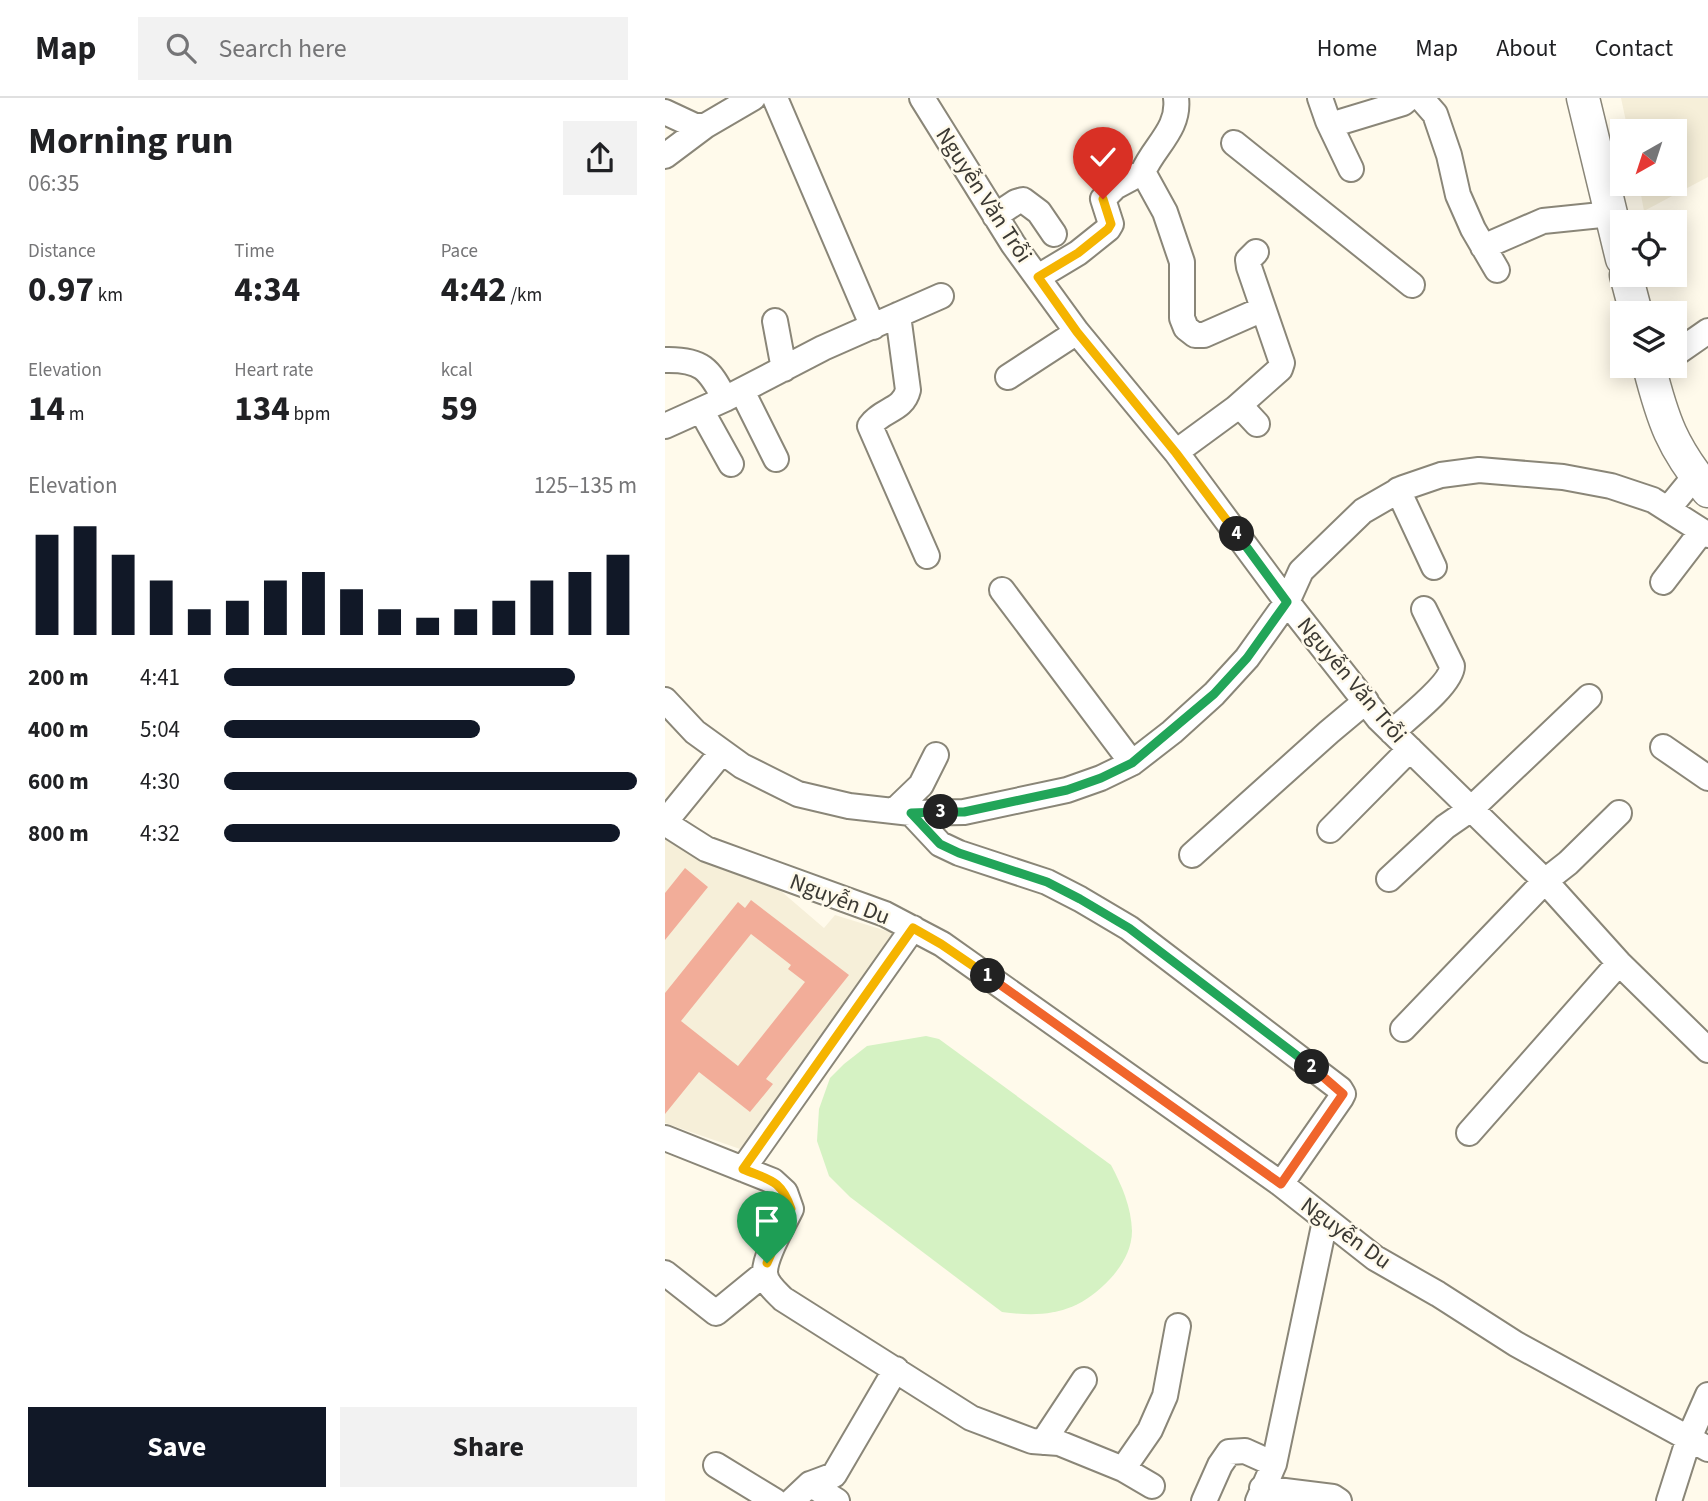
<!DOCTYPE html>
<meta charset="utf-8">
<style>
body{margin:0;font-family:"Source Sans 3",sans-serif;background:#f2f2f2;color:#202124;height:100vh;display:flex;flex-direction:column;font-size:26px;white-space:nowrap}
*{box-sizing:border-box;margin:0}
p{font-size:23px;color:#757577}
.icon{flex:none;width:38px;height:38px;fill:none;stroke:currentColor;stroke-width:2;stroke-linecap:round;stroke-linejoin:round}
.map{position:relative;flex:1;overflow:hidden}
.side{display:flex;flex-direction:column;background:#fff;width:665px}
.side>*{flex:none}
.needle{width:46px;rotate:219deg}
.buttons{position:absolute;left:945px;top:21px;display:grid;gap:14px}
.buttons a{display:grid;place-items:center;width:77px;height:77px;border-radius:0px;background:#fff;box-shadow:0 4px 18px #0003;font-size:35px}
.pin{position:absolute;display:grid;place-items:center;width:60px;height:60px;color:#fff;margin:-72px -30px;border-radius:50% 50% 50% 0;rotate:-45deg;box-shadow:0 0 7px #0007}
.pin .icon{rotate:45deg}
.km{position:absolute;width:35px;height:35px;margin:-18px;border-radius:50%;background:#222;color:#fff;font-size:19px;line-height:35px;text-align:center}
.round{display:grid;place-items:center;flex:none;width:74px;height:74px;border-radius:0px;background:#f2f2f2}
.head{display:flex;align-items:center;justify-content:space-between;height:119px;padding:0 28px}
h1{font-size:38px;font-weight:700;line-height:52px}
.metrics{display:grid;grid-template-columns:repeat(3,1fr);gap:10px;height:119px;padding:7px 28px}
.metrics div{display:grid;align-content:center}
.metrics b{font-size:35px;font-weight:700}
.metrics small{font-size:19px;font-weight:400}
.metrics p{font-size:19px}
.chart{height:196px;padding:14px 28px}
.chart p{display:flex;justify-content:space-between}
.chart svg{width:100%;height:126px;margin-top:7px;stroke:#111827;stroke-width:6}
.action{display:flex;gap:14px;margin-top:auto;padding:14px 28px}
.action a{flex:1;height:80px;border-radius:0px;background:#111827;color:#fff;font-size:28px;font-weight:700;line-height:80px;text-align:center}
.action a+a{background:#f2f2f2;color:#202124}
ul{padding:0 28px;list-style:none;font-size:23px}
li{display:grid;grid-template-columns:112px 84px 1fr;align-items:center;height:52px}
li i{height:18px;border-radius:9px;background:#111827}
header{display:flex;align-items:center;gap:42px;box-sizing:border-box;height:98px;padding:0 35px;background:#fff;border-bottom:2px solid #e0e0e0}
header strong{font-size:33px}
nav{display:flex;gap:38px;margin-inline-start:auto;font-size:24px}
.search{width:490px;height:63px;background:#f2f2f2;display:flex;align-items:center;gap:18px;box-sizing:border-box;padding:0 24px;border-radius:0px;color:#757577;font-size:26px}
main{display:flex;flex:1;min-height:0}
.map>svg:first-child{display:block}
.built{fill:#f6efd9}
.green{fill:#d5f2c3}
.building{fill:#f2ad99;fill-rule:evenodd}
.lines{fill:none;stroke-linecap:round;stroke-linejoin:round}
.minor-casing{stroke:#8a8678;stroke-width:28}
.major-casing{stroke:#8a8678;stroke-width:35}
.minor{stroke:#fff;stroke-width:24}
.major{stroke:#fff;stroke-width:32}
.split-1-casing{stroke:#fff;stroke-width:14}
.split-2-casing{stroke:#fff;stroke-width:14}
.split-3-casing{stroke:#fff;stroke-width:14}
.split-4-casing{stroke:#fff;stroke-width:14}
.split-5-casing{stroke:#fff;stroke-width:14}
.split-1{stroke:#f5b400;stroke-width:9}
.split-2{stroke:#f0652b;stroke-width:9}
.split-3{stroke:#22a559;stroke-width:9}
.split-4{stroke:#22a559;stroke-width:9}
.split-5{stroke:#f5b400;stroke-width:9}
.labels{text-anchor:middle;dominant-baseline:central;stroke-width:5;stroke-linejoin:round;paint-order:stroke}
.street-label{font-size:23px;fill:#3b3933;stroke:#fffaeb}
</style>
<header>
<strong>Map</strong>
<div class="search"><svg class="icon" aria-label="search" viewBox="0 0 24 24"><circle cx="10" cy="10" r="6"/><path d="M15 15l6 6"/></svg>Search here</div>
<nav><a>Home</a><a>Map</a><a>About</a><a>Contact</a></nav>
</header>
<main>
<section class="side">
<div class="head"><div><h1>Morning run</h1><p>06:35</p></div><a class="round"><svg class="icon" aria-label="share" viewBox="0 0 24 24"><path d="M12 15V3M7 8l5-5 5 5M5 13v7h14v-7"/></svg></a></div>
<div class="metrics">
<div><p>Distance</p><b>0.97<small> km</small></b></div>
<div><p>Time</p><b>4:34</b></div>
<div><p>Pace</p><b>4:42<small> /km</small></b></div>
</div>
<div class="metrics">
<div><p>Elevation</p><b>14<small> m</small></b></div>
<div><p>Heart rate</p><b>134<small> bpm</small></b></div>
<div><p>kcal</p><b>59</b></div>
</div>
<div class="chart"><p><span>Elevation</span>125–135 m</p>
<svg viewBox="0 0 160 44" preserveAspectRatio="none"><path d="M5 44V9M15 44V6M25 44V16M35 44V25M45 44V35M55 44V32M65 44V25M75 44V22M85 44V28M95 44V35M105 44V38M115 44V35M125 44V32M135 44V25M145 44V22M155 44V16"/></svg>
</div>
<ul>
<li><b>200 m</b>4:41<i style="width:85%"></i></li>
<li><b>400 m</b>5:04<i style="width:62%"></i></li>
<li><b>600 m</b>4:30<i style="width:100%"></i></li>
<li><b>800 m</b>4:32<i style="width:96%"></i></li>
</ul>
<div class="action"><a>Save</a><a>Share</a></div>
</section>
<div class="map">
<svg width="1043" height="1403" viewBox="0 0 1043 1403">
<rect width="100%" height="100%" fill="#fffaeb"/>
<path class="built" d="M956,0H1043V79L979,113L974,86H1010V33H963Z
M0,737L22,754L117,794L159,830L170,817L228,835L78,1052L0,1025Z"/>
<path class="green" d="M261,938L274,941L446,1067C457,1088 466,1108 467,1133C467,1151 457,1168 445,1181C413,1215 382,1220 337,1214L185,1099L164,1078L152,1043L154,1011L165,980L179,966L202,948Z"/>
<path class="building" d="M20,770L43,789L0,842V795Z
M86,802L184,877L101,981L108,986L85,1014L34,974L0,1016V895L73,804L80,810ZM86,836L126,867L123,871L140,884L73,968L16,923Z"/>
<g class="lines">
<defs>
<path id="minor" d="M110,0L208,229
M257,0L348,146L412,234L511,354L622,504L714,621L880,783L954,865L1043,952
M511,0C515,31 489,48 478,74L500,114L517,164V220L521,230L530,237H539L598,211
M655,0L663,23L669,26L738,5L744,0
M756,0L770,16L784,57L793,97L808,131L832,172
M0,14L30,28H40L88,0
M663,23L686,71
M569,45L747,187
M0,58L40,28
M330,118L351,104L358,102L374,114L389,136
M818,149L878,123L946,116
M373,179L413,155L443,131L446,126L438,101L450,89L478,74
M233,217L243,292C238,313 217,311 205,328L262,458
M110,223L119,271
M1010,256L1043,233
M0,262C37,261 44,271 60,301
M343,279L412,234
M77,293L111,361
M571,310L615,271L617,265L584,169L583,162L591,154
M36,312L66,366
M0,328L60,301L158,250L276,198
M511,354L571,310L579,312L592,326
M733,392L769,469
M1003,411L1030,378
M998,484L1037,433
M337,492L467,665
M0,602L30,634L77,668L133,696L184,708L246,715L299,714L402,692L436,680L467,665L507,634L549,596L582,560L622,504L636,473L698,413L738,390L776,377L814,372L898,379L946,388L988,402L1043,437
M727,634C741,621 787,586 787,568L759,511
M998,649L1043,680
M229,713L256,687L271,657
M246,715L275,746L294,755L382,784L415,801L464,830L675,991L678,996L676,1000L616,1086
M0,724L57,654
M0,725L41,751L220,816L277,846L616,1086L710,1160L773,1196L851,1246L1043,1351
M665,732L745,651
M527,757L664,634L701,603
M724,781L780,729L806,711L924,599
M738,931L880,783L903,765L954,715
M804,1035L954,865
M0,1040L108,1083L120,1094L126,1111C119,1126 100,1157 100,1174C100,1185 110,1193 118,1201L306,1320L367,1343L394,1345L458,1371L487,1388
M78,1071L248,830
M0,1175L51,1215L100,1175
M378,1344L419,1282
M51,1367L110,1403
M458,1371L485,1332L500,1298L513,1228
M145,1386L172,1403
M597,1390L668,1399L674,1403
M127,1403L145,1386L169,1377L231,1271
M539,1403L555,1367L564,1354L580,1353L609,1366
M593,1403L609,1366L660,1123
M1004,1403L1024,1340L1043,1297"/>
<path id="major" d="M918,0L957,161
M961,177L971,215
M984,268C998,323 1007,349 1043,393"/>
</defs>
<use href="#minor" class="minor-casing"/>
<use href="#major" class="major-casing"/>
<use href="#minor" class="minor"/>
<use href="#major" class="major"/>
</g>
<g class="lines">
<defs>
<path id="split-1" d="M102,1165L126,1111C116,1081 104,1082 78,1071L248,830L276,846L323,878"/>
<path id="split-2" d="M323,878L616,1086L678,996L647,969"/>
<path id="split-3" d="M276,714L246,715L275,746L294,755L382,784L415,801L464,830L647,969"/>
<path id="split-4" d="M276,714H299L402,692L436,680L467,665L549,596L582,560L622,504L572,436"/>
<path id="split-5" d="M438,101L446,126L443,131L413,155L373,179L412,234L511,355L572,436"/>
</defs>
<use href="#split-1" class="split-1-casing"/>
<use href="#split-2" class="split-2-casing"/>
<use href="#split-3" class="split-3-casing"/>
<use href="#split-4" class="split-4-casing"/>
<use href="#split-5" class="split-5-casing"/>
<use href="#split-1" class="split-1"/>
<use href="#split-2" class="split-2"/>
<use href="#split-3" class="split-3"/>
<use href="#split-4" class="split-4"/>
<use href="#split-5" class="split-5"/>
</g>
<g class="labels">
<g class="street-label">
<text transform="translate(319 97) rotate(57)">Nguyễn Văn Trỗi</text>
<text transform="translate(687 582) rotate(50)">Nguyễn Văn Trỗi</text>
<text transform="translate(175 801) rotate(21)">Nguyễn Du</text>
<text transform="translate(681 1135) rotate(36)">Nguyễn Du</text>
</g>
</g>
</svg>
<div class="buttons">
<a><svg class="needle" viewBox="-14 -14 28 28"><path d="M0-13l5 13h-10z" fill="#e53935"/><path d="M0 13l5-13h-10z" fill="#757577"/></svg></a>
<a><svg class="icon" aria-label="locate" viewBox="0 0 24 24"><circle cx="12" cy="12" r="6"/><path d="M12 2v4M12 18v4M2 12h4M18 12h4"/></svg></a>
<a><svg class="icon" aria-label="layers" viewBox="0 0 24 24"><path d="M12 4l9 5-9 5-9-5zM3 14l9 5 9-5"/></svg></a>
</div>
<div class="pin" style="left:102px;top:1165px;background:#1e9e55"><svg class="icon" aria-label="arrive" viewBox="0 0 24 24"><path d="M6 21V4h12l-3 4 3 4H6"/></svg></div>
<div class="pin" style="left:438px;top:101px;background:#d93025"><svg class="icon" aria-label="check" viewBox="0 0 24 24"><path d="M5 12l5 5 9-10"/></svg></div>
<b class="km" style="left:323px;top:878px">1</b>
<b class="km" style="left:647px;top:969px">2</b>
<b class="km" style="left:276px;top:714px">3</b>
<b class="km" style="left:572px;top:436px">4</b>
</div>
</main>
